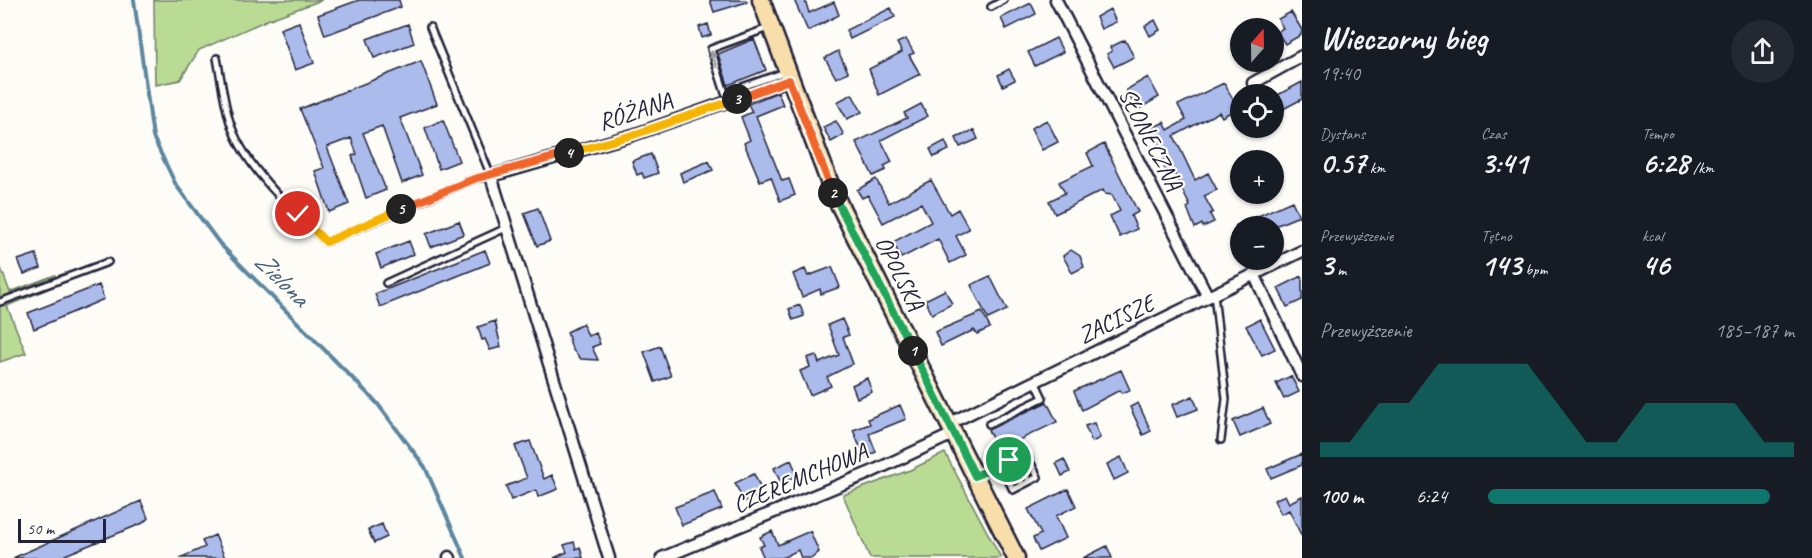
<!DOCTYPE html>
<html lang="pl">
<meta charset="utf-8">
<style>
body{margin:0;font-family:Caveat,sans-serif;background:#242831;color:#f1f3f6;height:100vh;display:flex;flex-direction:column;font-size:22px;white-space:nowrap}
*{box-sizing:border-box;margin:0}
p{font-size:20px;color:#9ea1a6}
.icon{flex:none;width:33px;height:33px;fill:none;stroke:currentColor;stroke-width:2;stroke-linecap:round;stroke-linejoin:round}
.map{position:relative;flex:1;overflow:hidden}
.side{display:flex;flex-direction:column;background:#171b24;width:510px}
.side>*{flex:none}
.needle{width:39px;rotate:20deg}
.tools{position:absolute;left:1230px;top:18px;display:grid;gap:12px}
.tools a{display:grid;place-items:center;width:54px;height:54px;border-radius:50%;background:#171b24;box-shadow:0 2px 4px #0004;font-size:30px}
.scale{position:absolute;left:18px;bottom:15px;width:88px;box-sizing:border-box;padding-left:6px;border:3px solid #22223b;border-top:0;font-size:16px;line-height:21px;white-space:nowrap;color:#22223b;-webkit-text-stroke:4px #fdfcf7;paint-order:stroke}
.pin{position:absolute;display:grid;place-items:center;width:51px;height:51px;color:#fff;margin:-26px;border:3px solid #fff;border-radius:50%;box-shadow:0 2px 6px #0007}
.km{position:absolute;width:30px;height:30px;margin:-15px;border-radius:50%;background:#222;color:#fff;font-size:16px;line-height:30px;text-align:center}
.round{display:grid;place-items:center;flex:none;width:63px;height:63px;border-radius:32px;background:#242831}
.head{display:flex;align-items:center;justify-content:space-between;height:102px;padding:0 18px}
h1{font-size:33px;font-weight:800;line-height:45px}
.metrics{display:grid;grid-template-columns:repeat(3,1fr);gap:9px;height:102px;padding:6px 18px}
.metrics div{display:grid;align-content:center}
.metrics b{font-size:30px;font-weight:800}
.metrics small{font-size:16px;font-weight:400}
.metrics p{font-size:16px}
.chart{height:168px;padding:12px 18px}
.chart p{display:flex;justify-content:space-between}
.chart svg{width:100%;height:108px;margin-top:6px;fill:#0f766e;opacity:.7}
ul{padding:0 18px;list-style:none;font-size:20px}
li{display:grid;grid-template-columns:96px 72px 1fr;align-items:center;height:45px}
li i{height:15px;border-radius:8px;background:#0f766e}
main{display:flex;flex:1;min-height:0}
.map>svg:first-child{display:block}
.green{fill:#badb94;stroke:#6e7e68;stroke-width:1.5}
.lines{fill:none;stroke-linecap:round;stroke-linejoin:round}
.stream{stroke:#5b869f;stroke-width:4}
.building{fill:#abbcec;stroke:#22223b;stroke-width:1.5}
.service-casing{stroke:#22223b;stroke-width:10}
.minor-casing{stroke:#22223b;stroke-width:15}
.primary-casing{stroke:#22223b;stroke-width:21}
.service{stroke:#fdfcf7;stroke-width:5}
.minor{stroke:#fdfcf7;stroke-width:10}
.primary{stroke:#f8deab;stroke-width:16}
.oneway{fill:#9a9aa2}
.split-1-casing{stroke:#fff;stroke-width:12}
.split-2-casing{stroke:#fff;stroke-width:12}
.split-3-casing{stroke:#fff;stroke-width:12}
.split-4-casing{stroke:#fff;stroke-width:12}
.split-5-casing{stroke:#fff;stroke-width:12}
.split-6-casing{stroke:#fff;stroke-width:12}
.split-1{stroke:#22a559;stroke-width:8}
.split-2{stroke:#22a559;stroke-width:8}
.split-3{stroke:#f0652b;stroke-width:8}
.split-4{stroke:#f5b400;stroke-width:8}
.split-5{stroke:#f0652b;stroke-width:8}
.split-6{stroke:#f5b400;stroke-width:8}
.labels{text-anchor:middle;dominant-baseline:central;stroke-width:4.5;stroke-linejoin:round;paint-order:stroke}
.street-label{font-size:24px;fill:#22223b;stroke:#fdfcf7}
.water-label{font-size:26px;font-style:italic;fill:#435c75;stroke:#fdfcf7}
</style>
<main>
<div class="map">
<svg width="1302" height="558" viewBox="0 0 1302 558">
<rect width="100%" height="100%" fill="#fdfcf7"/>
<filter id="ink" filterUnits="userSpaceOnUse"><feTurbulence type="fractalNoise" baseFrequency=".0167" numOctaves="2"/><feDisplacementMap in="SourceGraphic" scale="12" xChannelSelector="R" yChannelSelector="G"/><feConvolveMatrix kernelMatrix="1 2 1 2 8 2 1 2 1" color-interpolation-filters="sRGB"/></filter>
<g filter="url(#ink)">
<path class="green" d="M154,0H322L267,20L199,50L180,80L155,85Z
M0,266L10,292L55,275L59,284L7,306L26,353L0,362Z
M945,453L1001,558H870L843,495L910,470Z"/>
<g class="lines">
<path class="stream" d="M134,0L153,137L176,185L220,244L377,403L425,467L465,558"/>
</g>
<path class="building" d="M359,0H399L401,7L325,35L318,15Z
M710,0H746L747,2L714,12Z
M794,0H805L809,13L834,2L839,15L808,31Z
M1031,3L1036,14L1006,29L1001,18Z
M891,8L895,17L850,39L846,30Z
M1110,9L1116,22L1101,29L1096,17Z
M1291,12L1302,30L1301,35L1285,44L1279,35L1278,31L1283,28L1278,19Z
M1155,20L1160,30L1150,36L1145,26Z
M299,22L314,63L295,70L280,29Z
M408,24L414,43L374,58L367,39Z
M708,24L711,35L702,38L699,27Z
M1056,38L1063,52L1035,66L1028,52Z
M754,39L766,70L728,85L718,54Z
M906,39L914,53L909,55L920,74L879,95L869,69L902,52L897,43Z
M1125,40L1134,57L1114,67L1107,54L1112,51L1110,47Z
M838,51L848,72L836,78L825,58Z
M421,61L437,104L400,118L422,175L402,183L382,126L363,133L386,190L366,198L352,156L357,154L351,138L327,147L349,204L329,212L315,171L324,168L300,109Z
M1009,69L1015,80L1003,86L998,75Z
M1148,77L1159,97L1137,110L1126,90Z
M1302,82V99L1274,114V97Z
M1224,83L1238,108L1222,117L1219,112L1174,136L1195,180L1208,173L1217,190L1204,196L1213,212L1210,214L1214,222L1203,227L1202,224L1195,228L1187,208L1190,206L1173,171L1168,174L1161,161L1166,159L1151,129L1164,122L1168,130L1186,120L1178,105Z
M778,92L783,105L756,116L782,181L789,179L795,195L780,201L771,177L760,181L744,143L750,140L741,117L752,112L748,104Z
M852,94L862,112L847,119L837,102Z
M921,104L928,116L881,140L892,162L884,166L886,170L873,176L856,142L907,118L904,113Z
M443,120L459,161L439,169L425,128Z
M1047,120L1058,142L1042,150L1031,128Z
M836,121L844,135L831,142L823,127Z
M974,130L978,139L960,147L956,138Z
M945,141L949,150L934,157L930,149Z
M1104,144L1138,212L1131,216L1137,229L1120,237L1110,216L1120,211L1112,195L1105,194L1103,190L1055,214L1049,201L1065,193L1059,182L1093,166L1087,153Z
M651,154L658,173L644,178L642,173L637,175L632,161Z
M709,161L713,170L683,182L680,173Z
M876,179L889,203L931,180L950,214L958,209L969,229L956,236L966,255L950,263L938,239L901,258L893,242L931,222L921,203L883,223L868,195L862,198L857,190Z
M1292,201L1299,216L1275,226H1235Z
M538,208L550,241L537,246L524,213Z
M459,221L464,234L431,247L426,234Z
M409,241L414,254L381,268L376,254Z
M485,250L490,263L380,307L375,294Z
M1071,250L1080,256L1084,267L1072,273L1063,256Z
M36,254L41,268L24,274L18,260Z
M832,267L840,287L821,294L820,289L802,297L793,274L805,269L808,276Z
M990,276L1007,310L988,319L971,285Z
M1302,276V300L1287,307L1278,288Z
M99,285L104,299L34,329L28,313Z
M945,290L952,304L932,314L925,300Z
M800,305L804,316L793,320L789,309Z
M982,312L990,328L977,334L974,330L941,346L935,332Z
M842,319L849,335L843,337L853,364L827,377L831,386L810,395L800,371L810,367L807,358L816,355L819,363L839,355L828,325Z
M1260,319L1275,349L1262,355L1246,326Z
M495,321L501,347L490,350L485,339L482,340L478,327Z
M583,324L588,336L596,333L600,344L592,347L598,360L581,359L572,349L567,332Z
M660,346L671,376L655,382L644,352Z
M1121,370L1130,390L1122,393L1120,390L1082,410L1074,391Z
M1291,376L1299,392L1284,399L1276,383Z
M867,378L872,392L857,398L852,385Z
M1193,396L1198,409L1177,417L1172,405Z
M1047,402L1057,422L998,450L988,430Z
M1138,403L1151,431L1143,435L1130,407Z
M900,405L906,419L869,434L876,452L864,457L853,430L870,424L868,419Z
M1263,408L1270,424L1240,437L1233,421Z
M1094,423L1100,438L1092,442L1085,426Z
M530,441L544,479L552,475L558,489L538,497L536,490L511,500L506,486L527,478L515,446Z
M1302,454V465L1271,478L1267,469Z
M1121,457L1128,473L1114,480L1107,464Z
M1064,459L1070,472L1062,476L1056,463Z
M791,460L798,476L781,483L774,468Z
M754,474L763,493L744,502L735,483Z
M1068,489L1076,506L1056,516L1066,538L1039,551L1033,538L1041,534L1028,509Z
M715,492L722,509L682,525L675,507Z
M1285,495L1289,503L1302,496V537L1289,510L1281,514L1274,500Z
M141,501L148,518L143,523L65,555L66,558H13Z
M382,524L387,537L374,543L368,530Z
M772,531L778,545L810,531L819,552L812,558H801L798,550L782,558H764L759,547L764,545L760,537Z
M215,535L225,558H180L205,547L202,541Z
M574,542L576,549L580,547L583,558H554L567,552L564,545Z
M1107,546L1112,558H1083Z"/>
<g class="lines">
<defs>
<path id="service" d="M991,7L1004,0
M768,28L711,49L725,93L785,72
M217,58C221,79 224,102 230,122C243,166 293,211 326,242L474,179L491,176L430,27
M386,283L506,228
M1214,294L1226,399L1221,440
M0,302L108,262
M989,424L1043,398L1036,383
M1025,452L1038,477L1013,490L1001,465Z
M1017,457L1029,481
M1009,460L1023,485
M976,475L1001,465"/>
<path id="minor" d="M1056,0L1208,297
M1253,83L1302,56
M1254,274L1302,376
M948,424L1302,251
M449,557L450,558
M609,558L491,176L633,135L789,80
M662,558L869,473L953,434"/>
<path id="primary" d="M761,0L833,192L1016,558"/>
</defs>
<use href="#service" class="service-casing"/>
<use href="#minor" class="minor-casing"/>
<use href="#primary" class="primary-casing"/>
<use href="#service" class="service"/>
<use href="#minor" class="minor"/>
<use href="#primary" class="primary"/>
</g>
<defs><path id="oneway-solid" d="M-6-.8H1V-3.2L6.5 0L1 3.2V.8H-6Z" transform="scale(1.5)"/></defs>
<use class="oneway" href="#oneway-solid" transform="translate(714 59) rotate(-108)"/>
</g>
<g class="lines" filter="url(#ink)">
<defs>
<path id="split-1" d="M913,351L975,476L1009,460"/>
<path id="split-2" d="M833,193L913,351"/>
<path id="split-3" d="M737,99L789,80L833,193"/>
<path id="split-4" d="M569,153L633,135L737,99"/>
<path id="split-5" d="M401,209L474,179L569,153"/>
<path id="split-6" d="M298,214L326,242L401,209"/>
</defs>
<use href="#split-1" class="split-1-casing"/>
<use href="#split-2" class="split-2-casing"/>
<use href="#split-3" class="split-3-casing"/>
<use href="#split-4" class="split-4-casing"/>
<use href="#split-5" class="split-5-casing"/>
<use href="#split-6" class="split-6-casing"/>
<use href="#split-1" class="split-1"/>
<use href="#split-2" class="split-2"/>
<use href="#split-3" class="split-3"/>
<use href="#split-4" class="split-4"/>
<use href="#split-5" class="split-5"/>
<use href="#split-6" class="split-6"/>
</g>
<g class="labels">
<g class="street-label">
<text transform="translate(635 111) rotate(-18)">RÓŻANA</text>
<text transform="translate(1151 139) rotate(63)">SŁONECZNA</text>
<text transform="translate(900 273) rotate(63)">OPOLSKA</text>
<text transform="translate(1116 319) rotate(-26)">ZACISZE</text>
<text transform="translate(800 478) rotate(-23)">CZEREMCHOWA</text>
</g>
<g class="water-label">
<text transform="translate(282 279) rotate(45)">Zielona</text>
</g>
</g>
</svg>
<div class="tools">
<a><svg class="needle" viewBox="-14 -14 28 28"><path d="M0-13l5 13h-10z" fill="#e53935"/><path d="M0 13l5-13h-10z" fill="#9ea1a6"/></svg></a>
<a><svg class="icon" aria-label="locate" viewBox="0 0 24 24"><circle cx="12" cy="12" r="6"/><path d="M12 2v4M12 18v4M2 12h4M18 12h4"/></svg></a>
<a>+</a>
<a>−</a>
</div>
<div class="scale">50 m</div>
<div class="pin" style="left:1009px;top:460px;background:#1e9e55"><svg class="icon" aria-label="arrive" viewBox="0 0 24 24"><path d="M6 21V4h12l-3 4 3 4H6"/></svg></div>
<div class="pin" style="left:298px;top:214px;background:#d93025"><svg class="icon" aria-label="check" viewBox="0 0 24 24"><path d="M5 12l5 5 9-10"/></svg></div>
<b class="km" style="left:913px;top:351px">1</b>
<b class="km" style="left:833px;top:193px">2</b>
<b class="km" style="left:737px;top:99px">3</b>
<b class="km" style="left:569px;top:153px">4</b>
<b class="km" style="left:401px;top:209px">5</b>
</div>
<section class="side">
<div class="head"><div><h1>Wieczorny bieg</h1><p>19:40</p></div><a class="round"><svg class="icon" aria-label="share" viewBox="0 0 24 24"><path d="M12 15V3M7 8l5-5 5 5M5 13v7h14v-7"/></svg></a></div>
<div class="metrics">
<div><p>Dystans</p><b>0.57<small> km</small></b></div>
<div><p>Czas</p><b>3:41</b></div>
<div><p>Tempo</p><b>6:28<small> /km</small></b></div>
</div>
<div class="metrics">
<div><p>Przewyższenie</p><b>3<small> m</small></b></div>
<div><p>Tętno</p><b>143<small> bpm</small></b></div>
<div><p>kcal</p><b>46</b></div>
</div>
<div class="chart"><p><span>Przewyższenie</span>185–187 m</p>
<svg viewBox="0 0 160 44" preserveAspectRatio="none"><path d="M0 44V38L10 38L20 22L30 22L40 6L50 6L60 6L70 6L80 22L90 38L100 38L110 22L120 22L130 22L140 22L150 38L160 38V44z"/></svg>
</div>
<ul>
<li><b>100 m</b>6:24<i style="width:92%"></i></li>
</ul>
</section>
</main>
